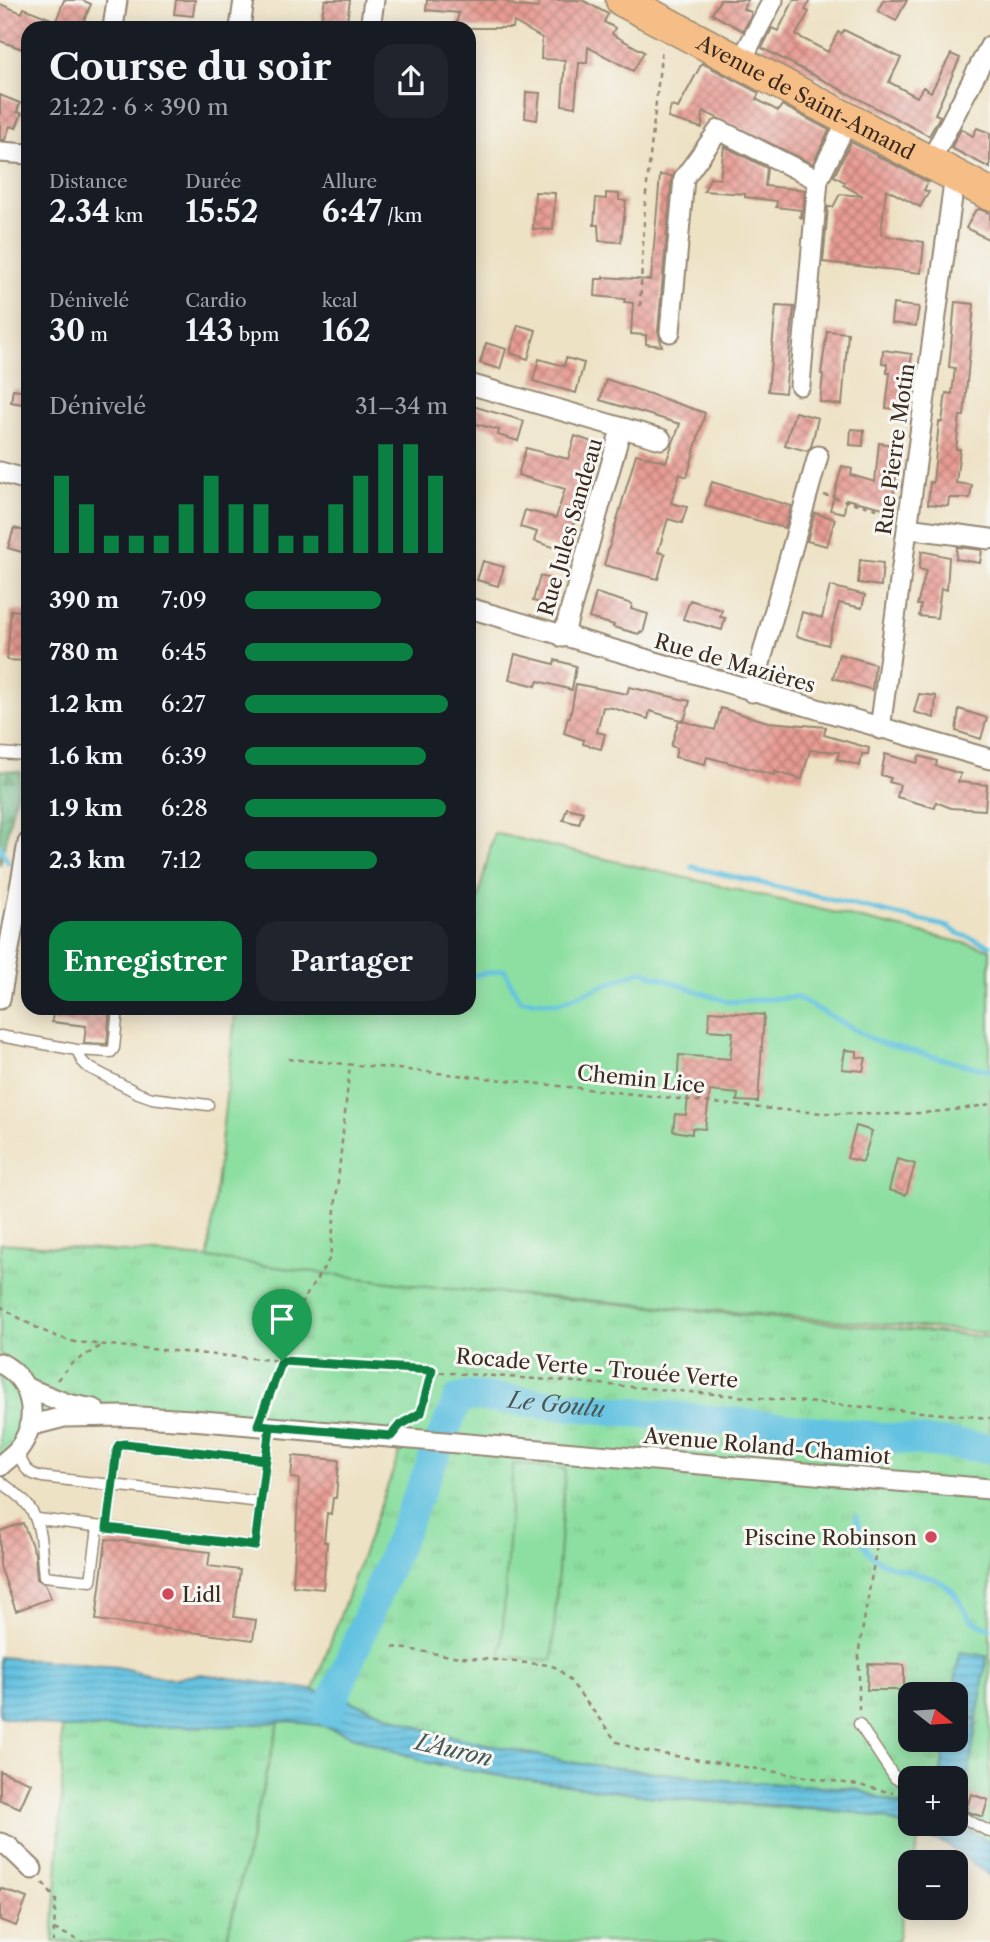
<!DOCTYPE html>
<html lang="fr">
<meta charset="utf-8">
<style>
body{margin:0;font-family:"Libre Caslon Text",serif;background:#20242c;color:#f1f3f6;height:100vh;display:flex;flex-direction:column;font-size:26px;white-space:nowrap}
*{box-sizing:border-box;margin:0}
p{font-size:23px;color:#9ea1a6}
.icon{flex:none;width:38px;height:38px;fill:none;stroke:currentColor;stroke-width:2;stroke-linecap:round;stroke-linejoin:round}
.map{position:relative;flex:1;overflow:hidden}
.details{position:absolute;left:21px;top:21px;width:455px;height:994px;display:flex;flex-direction:column;background:#171b24;border-radius:21px;box-shadow:0 4px 18px #0003}
.details>*{flex:none}
.needle{width:46px;rotate:107deg}
.fabs{position:absolute;left:898px;top:1682px;display:grid;gap:14px}
.fabs a{display:grid;place-items:center;width:70px;height:70px;border-radius:14px;background:#171b24;box-shadow:0 4px 18px #0003;font-size:35px}
.pin{position:absolute;display:grid;place-items:center;width:60px;height:60px;color:#fff;margin:-72px -30px;border-radius:50% 50% 50% 0;rotate:-45deg;box-shadow:0 0 7px #0007}
.pin .icon{rotate:45deg}
.round{display:grid;place-items:center;flex:none;width:74px;height:74px;border-radius:21px;background:#20242c}
.summary{display:flex;align-items:center;justify-content:space-between;height:119px;padding:0 28px}
h1{font-size:38px;font-weight:800;line-height:52px}
.metrics{display:grid;grid-template-columns:repeat(3,1fr);gap:10px;height:119px;padding:7px 28px}
.metrics div{display:grid;align-content:center}
.metrics b{font-size:30px;font-weight:800}
.metrics small{font-size:19px;font-weight:400}
.metrics p{font-size:19px}
.chart{height:196px;padding:14px 28px}
.chart p{display:flex;justify-content:space-between}
.chart svg{width:100%;height:126px;margin-top:7px;stroke:#0b8043;stroke-width:6}
.action{display:flex;gap:14px;margin-top:auto;padding:14px 28px}
.action a{flex:1;height:80px;border-radius:21px;background:#0b8043;color:#fff;font-size:28px;font-weight:800;line-height:80px;text-align:center}
.action a+a{background:#20242c;color:#f1f3f6}
ul{padding:0 28px;list-style:none;font-size:23px}
li{display:grid;grid-template-columns:112px 84px 1fr;align-items:center;height:52px}
li i{height:18px;border-radius:9px;background:#0b8043}
.map>svg:first-child{display:block}
.grass{fill:url(#grass-tufts);stroke:#64845f;stroke-width:2;fill-rule:evenodd}
.forest{fill:url(#forest-firs);stroke:#567452;stroke-width:2}
.green{fill:#8cdfa0;stroke:#64845f;stroke-width:2}
.water{fill:url(#water-rules);stroke:#4f7680;stroke-width:2}
.lines{fill:none;stroke-linecap:round;stroke-linejoin:round}
.stream{stroke:#63c2e1;stroke-width:5}
.river{stroke:#63c2e1;stroke-width:30}
.building{fill:url(#building-cross-hatch)}
.lane-casing{stroke:#948672;stroke-width:13}
.street-casing{stroke:#948672;stroke-width:23}
.primary-casing{stroke:#948672;stroke-width:35}
.path{stroke:#948672;stroke-width:2.5;stroke-dasharray:5 5;stroke-linecap:butt}
.lane{stroke:#fff;stroke-width:10}
.street{stroke:#fff;stroke-width:19}
.primary{stroke:#f6be87;stroke-width:32}
.route-casing{stroke:#fff;stroke-width:14}
.route{stroke:#0b8043;stroke-width:9}
.poi-dot{fill:#d1495b;stroke:#f6f6f2;stroke-width:2.5}
.labels{text-anchor:middle;dominant-baseline:central;stroke-width:6;stroke-linejoin:round;paint-order:stroke}
.street-label{font-size:21px;fill:#3b2a1e;stroke:#f6f6f2}
.poi-label{font-size:21px;fill:#3b2a1e;stroke:#f6f6f2;text-anchor:end}
.water-label{font-size:23px;font-style:italic;fill:#475858;stroke:#f6f6f2}
</style>
<div class="map">
<svg width="990" height="1942" viewBox="0 0 990 1942">
<defs>
<pattern id="grass-tufts" width="24" height="20" patternUnits="userSpaceOnUse" patternTransform="scale(1.75)"><rect width="24" height="20" fill="#8cdfa0"/><path d="M3 7l-1-3M5 7V3M7 7l1-3M15 17l-1-3M17 17v-4M19 17l1-3" fill="none" stroke="#7ac089"/></pattern>
<pattern id="forest-firs" width="22" height="20" patternUnits="userSpaceOnUse" patternTransform="scale(1.75)"><rect width="22" height="20" fill="#71be86"/><path d="M5 1l3.5 6h-7zM16 11l3.5 6h-7z" fill="#5e9b6d"/></pattern>
<pattern id="water-rules" width="6" height="5" patternUnits="userSpaceOnUse" patternTransform="scale(1.75)"><rect width="6" height="5" fill="#63c2e1"/><path d="M0 2.5h6" fill="none" stroke="#539eb6"/></pattern>
<pattern id="building-cross-hatch" width="8" height="8" patternUnits="userSpaceOnUse" patternTransform="scale(1.75)"><rect width="8" height="8" fill="#e79b93"/><path d="M0 0l8 8M0 8l8-8" fill="none" stroke="#bc7f77"/></pattern>
</defs>
<rect width="100%" height="100%" fill="#f6f6f2"/>
<filter id="ink" filterUnits="userSpaceOnUse"><feTurbulence type="fractalNoise" baseFrequency=".0143" numOctaves="2"/><feDisplacementMap in="SourceGraphic" scale="14" xChannelSelector="R" yChannelSelector="G"/><feConvolveMatrix kernelMatrix="1 2 1 2 8 2 1 2 1" color-interpolation-filters="sRGB"/></filter>
<filter id="wash" filterUnits="userSpaceOnUse"><feTurbulence type="fractalNoise" baseFrequency=".00686" numOctaves="4" result="noise"/><feDisplacementMap in="SourceGraphic" scale="28" xChannelSelector="R" yChannelSelector="G"/><feGaussianBlur stdDeviation="1.57" result="paint"/><feColorMatrix in="noise" values="0 0 0 0 0 0 0 0 0 0 0 0 0 0 0 0 0 1.4 0 .05"/><feComposite in="paint" operator="in"/></filter>
<g filter="url(#wash)">
<rect width="100%" height="100%" fill="#eee2c5"/>
<path class="grass" d="M0,1243L208,1258L428,1287L990,1337V1843L956,1823V1778H910V1808L852,1788L742,1782L574,1763L435,1733L334,1695L313,1690L405,1438L192,1420L43,1423L0,1466ZM910,1694H956V1740H910Z
M279,1722L226,1942H53L62,1794V1728L226,1726Z"/>
<path class="forest" d="M0,770L21,772L0,865Z"/>
<path class="green" d="M494,833L990,949V1333L428,1287L208,1258L236,1008H469V936Z
M513,1464L565,1469L552,1660L501,1657Z
M291,1721L324,1726L429,1763L494,1775L671,1799L858,1813L884,1818L920,1832L914,1862H910V1880L897,1942H226L279,1722Z"/>
<path class="water" d="M960,1652L987,1656L977,1719L956,1715V1694H953Z
M0,1657L117,1667L171,1679L201,1674L313,1690L334,1695L435,1733L574,1763L742,1782L852,1788L910,1808V1824L956,1823L990,1843V1876L946,1844L884,1818L858,1813L787,1806L671,1799L494,1775L429,1763L324,1726L291,1721L226,1726L62,1728L0,1716Z
M956,1717L977,1720L967,1783L956,1781V1778H940L946,1740H956Z"/>
<g class="lines">
<path class="stream" d="M0,846L8,862
M692,867L949,927L957,933L990,945
M469,976L504,970L520,1000L559,1003L641,971L728,1002L796,997L877,1042L990,1071
M856,1516C859,1527 861,1543 869,1552C884,1571 923,1570 944,1584C965,1597 961,1623 990,1628"/>
<path class="river" id="s1" d="M328,1712L458,1399L472,1396L990,1448"/>
</g>
<g id="blocks">
<path class="building" d="M64,0H82L91,4L81,28H28V51L0,41V4L22,13L24,8L56,21Z
M176,0H195L193,16L174,14Z
M325,0H350L346,28H326L327,20L321,19Z
M427,0H504L516,6L538,8L540,0H582L608,14L604,22L615,28L612,34L644,52L633,71L588,47L587,63H579L575,107L562,105L565,60L541,59L542,38L514,22L513,28H455L459,13L426,10Z
M720,0H748L743,9L751,12V16L743,31L712,14Z
M794,0H810L805,10L809,12L796,35L828,52L838,32L841,34L844,30L901,58L889,82L917,97L923,87L931,92L951,54L960,58L935,114L940,116L929,136L762,48L772,28L778,31Z
M883,0H907L896,21L878,11Z
M702,63L759,93L756,99L778,111L782,105L829,130L813,164L703,111L702,128L668,118L671,106L678,108Z
M526,92L540,93L537,120L525,118Z
M0,95L20,103L17,112L22,113L16,128L10,126L5,140H0Z
M977,128L990,133V168L951,148L961,129L973,136Z
M851,142L928,182L924,190L929,192L920,207L886,189L881,235L924,242L921,273L823,262L828,207H833L840,194L863,196L843,185L845,182L834,176Z
M724,146L767,168L765,186L805,190L802,218L800,217L801,210L776,207L777,201L745,197V194L704,191L710,178L720,179Z
M660,175L672,176L658,331L662,346L646,344V335L631,334L633,303L624,302L625,299L595,296L596,279H603V277L651,280Z
M535,192L555,193L553,230L533,229Z
M606,193L619,194V200L626,201L621,242L599,241L598,225H594L596,198L606,199Z
M979,209L990,213V240L966,228L975,211Z
M955,302L974,304L964,416H960L956,449H960L956,483L972,485L970,498H949L948,506L928,504L930,482L933,483L939,422H942L946,393L952,394L955,368L949,367Z
M893,304L919,307L916,326L891,323Z
M776,306L794,307L785,393L768,391Z
M518,325L536,330L528,359L510,353Z
M827,331L848,333L842,405L820,402L823,375L821,374Z
M486,343L506,349L500,369L480,363Z
M883,350L912,354L904,410L886,408L890,373H887V364L882,363Z
M566,358L584,363L576,393L533,381L539,359L564,366Z
M606,379L705,413L687,477L680,474L671,503L687,507L682,523L668,519L658,552L665,554L658,579L604,565L636,454L666,462L680,424L600,400Z
M13,389L28,391V405L11,402Z
M469,405L524,421L518,441L498,435L499,430L469,422Z
M795,412L818,418L811,447L807,451L785,445Z
M851,429L864,430L863,446L850,445Z
M575,436L595,443L566,551L534,541L537,532L520,527L525,510L556,518L565,489L518,475L526,448L568,459Z
M879,443L900,446L892,510L846,499L844,513L830,510L842,466L852,469L851,475L875,482Z
M712,482L791,506L785,528L705,506Z
M815,513L835,519L827,546L807,541Z
M14,528L28,532V554L8,548Z
M957,547L982,550L980,563L956,559Z
M922,551L949,557L947,590L941,588L937,618L919,616L921,605H917L926,571L919,569Z
M860,560L883,563L881,586L858,583Z
M483,561L504,567L498,586L477,580Z
M540,576L558,581L551,606L533,601Z
M830,586L865,595L862,608L839,603L828,645L796,636L802,612L822,618Z
M596,593L632,604L631,609L648,614L643,633L640,632L639,634L613,627L614,625L589,618Z
M690,600L722,610L720,617L725,618L722,630L683,619Z
M11,610L28,612V661L7,660Z
M515,654L554,664L555,660L576,666L572,690L538,681L536,686L509,679Z
M839,654L875,664L872,690L833,678Z
M576,684L627,694L629,687L690,701L684,721L650,711L648,719L613,708L603,707L597,732L605,734L601,749L583,744L584,740L564,733L568,717L570,718Z
M919,694L936,696L934,718L914,712Z
M721,708L768,722L826,727L824,735L869,748L868,754H862L860,766L837,759L839,752L810,750L802,779L775,772L774,775L707,757L705,764L675,757L677,748L671,746L679,720L715,730Z
M959,709L987,718L981,739L956,731Z
M885,754L917,763L919,756L937,761L936,766L961,774L958,782L987,785L985,810L951,808L936,802L935,808L897,797L900,785L889,782L891,778L881,775Z
M567,808L583,812L579,824L563,820Z
M53,1008H110L107,1044L84,1043L86,1026L52,1022Z
M710,1011L764,1015L758,1102L737,1101L738,1094L710,1091L705,1129L692,1128V1134L673,1131L675,1114L686,1115L689,1089L677,1088L679,1055L730,1059L733,1032L708,1030Z
M845,1050L857,1051V1057L866,1058L863,1071L842,1069Z
M856,1126L872,1131L863,1162L847,1158Z
M897,1159L915,1164L906,1195L889,1190Z
M293,1456L339,1460L336,1498H333L331,1514L327,1513L324,1542H327L323,1589L293,1586L299,1479L291,1478Z
M23,1523L35,1554L37,1579L45,1584L51,1598L16,1611L0,1566V1531Z
M106,1539L210,1552L208,1566L240,1570L234,1617L256,1620L253,1640L96,1620Z
M868,1664L904,1665V1690H867Z
M0,1771L31,1783L20,1808L0,1800Z
M971,1794L988,1800L983,1817L966,1811Z
M0,1888L27,1898L16,1926L0,1920Z"/>
</g>
</g>
<g filter="url(#ink)">
<use href="#blocks" fill-opacity="0" stroke="#948672" stroke-width="2"/>
<g class="lines">
<defs>
<path id="lane" d="M0,753L28,755
M0,1036L77,1050L111,1052L114,1048L118,1008
M77,1050L82,1061L88,1067L138,1093L152,1098L208,1105
M17,1451C24,1466 25,1473 42,1477L261,1502
M0,1482C44,1509 39,1530 44,1576L91,1581L98,1527
M38,1519L255,1546L270,1426
M107,1528L117,1450L119,1445L125,1444L266,1460
M859,1724L895,1778L910,1787
M956,1814L990,1832"/>
<path id="street" d="M113,28L117,0
M240,28L244,0
M370,28L374,0
M741,61L773,0
M0,152L28,154
M930,162L990,46
M670,332L684,178L719,130L818,180
M469,384L661,439
M800,385L818,180L849,118
M0,472L28,480
M907,528L990,539
M469,608L990,759
M563,637L621,429
M752,692L818,456
M880,729L955,175
M0,999L28,843
M0,1363C34,1380 41,1422 17,1451C12,1456 5,1461 0,1466
M27,1388L68,1404L94,1409
M29,1426L64,1417L122,1416L192,1420L990,1489
M0,1843L8,1846L32,1869"/>
<g id="primary">
<path id="s2" d="M622,0L990,194"/>
</g>
</defs>
<use href="#lane" class="lane-casing"/>
<use href="#street" class="street-casing"/>
<use href="#primary" class="primary-casing"/>
<path class="path" d="M640,306L645,203L662,47
M824,495L892,513
M288,1059C410,1069 531,1083 652,1096C763,1108 880,1126 990,1104
M0,1306C25,1322 47,1335 75,1342L282,1361L564,1381L990,1418
M57,1380L71,1364L104,1344
M264,1409L301,1304L330,1258L350,1064
M407,1421L421,1413L432,1370
M393,1647L451,1656L549,1665L557,1668L568,1678L617,1742L638,1750L858,1785L893,1793
M859,1710V1650L879,1533
M43,1883L56,1900L53,1942
M54,1929L83,1942"/>
<use href="#lane" class="lane"/>
<use href="#street" class="street"/>
<use href="#primary" class="primary"/>
</g>
</g>
<g class="lines" filter="url(#ink)">
<defs>
<path id="route" d="M282,1361L258,1425L270,1426L266,1460L125,1444L119,1445L117,1450L107,1528L255,1546L270,1426L391,1436L400,1425L421,1413L432,1370L282,1361"/>
</defs>
<use href="#route" class="route-casing"/>
<use href="#route" class="route"/>
</g>
<g class="poi-dot">
<circle cx="931" cy="1537" r="7"/>
<circle cx="168" cy="1594" r="7"/>
</g>
<g class="labels">
<g class="street-label">
<text stroke="none"><textPath href="#s2" startOffset="208">Avenue de Saint-Amand</textPath></text>
<text transform="translate(895 449) rotate(-82)">Rue Pierre Motin</text>
<text transform="translate(570 527) rotate(-74)">Rue Jules Sandeau</text>
<text transform="translate(735 663) rotate(16)">Rue de Mazières</text>
<text transform="translate(641 1079) rotate(6)">Chemin Lice</text>
<text transform="translate(597 1368) rotate(5)">Rocade Verte - Trouée Verte</text>
<text transform="translate(767 1446) rotate(5)">Avenue Roland-Chamiot</text>
</g>
<g class="poi-label">
<text x="917" y="1537">Piscine Robinson</text>
<text x="182" y="1594" text-anchor="start">Lidl</text>
</g>
<g class="water-label">
<text stroke="none"><textPath href="#s1" startOffset="438">Le Goulu</textPath></text>
<text transform="translate(454 1750) rotate(13)">L'Auron</text>
</g>
</g>
</svg>
<div class="fabs">
<a><svg class="needle" viewBox="-14 -14 28 28"><path d="M0-13l5 13h-10z" fill="#e53935"/><path d="M0 13l5-13h-10z" fill="#9ea1a6"/></svg></a>
<a>+</a>
<a>−</a>
</div>
<div class="pin" style="left:282px;top:1361px;background:#1e9e55"><svg class="icon" aria-label="arrive" viewBox="0 0 24 24"><path d="M6 21V4h12l-3 4 3 4H6"/></svg></div>
<section class="details">
<div class="summary"><div><h1>Course du soir</h1><p>21:22 · 6 × 390 m</p></div><a class="round"><svg class="icon" aria-label="share" viewBox="0 0 24 24"><path d="M12 15V3M7 8l5-5 5 5M5 13v7h14v-7"/></svg></a></div>
<div class="metrics">
<div><p>Distance</p><b>2.34<small> km</small></b></div>
<div><p>Durée</p><b>15:52</b></div>
<div><p>Allure</p><b>6:47<small> /km</small></b></div>
</div>
<div class="metrics">
<div><p>Dénivelé</p><b>30<small> m</small></b></div>
<div><p>Cardio</p><b>143<small> bpm</small></b></div>
<div><p>kcal</p><b>162</b></div>
</div>
<div class="chart"><p><span>Dénivelé</span>31–34 m</p>
<svg viewBox="0 0 160 44" preserveAspectRatio="none"><path d="M5 44V17M15 44V27M25 44V38M35 44V38M45 44V38M55 44V27M65 44V17M75 44V27M85 44V27M95 44V38M105 44V38M115 44V27M125 44V17M135 44V6M145 44V6M155 44V17"/></svg>
</div>
<ul>
<li><b>390 m</b>7:09<i style="width:67%"></i></li>
<li><b>780 m</b>6:45<i style="width:83%"></i></li>
<li><b>1.2 km</b>6:27<i style="width:100%"></i></li>
<li><b>1.6 km</b>6:39<i style="width:89%"></i></li>
<li><b>1.9 km</b>6:28<i style="width:99%"></i></li>
<li><b>2.3 km</b>7:12<i style="width:65%"></i></li>
</ul>
<div class="action"><a>Enregistrer</a><a>Partager</a></div>
</section>
</div>
